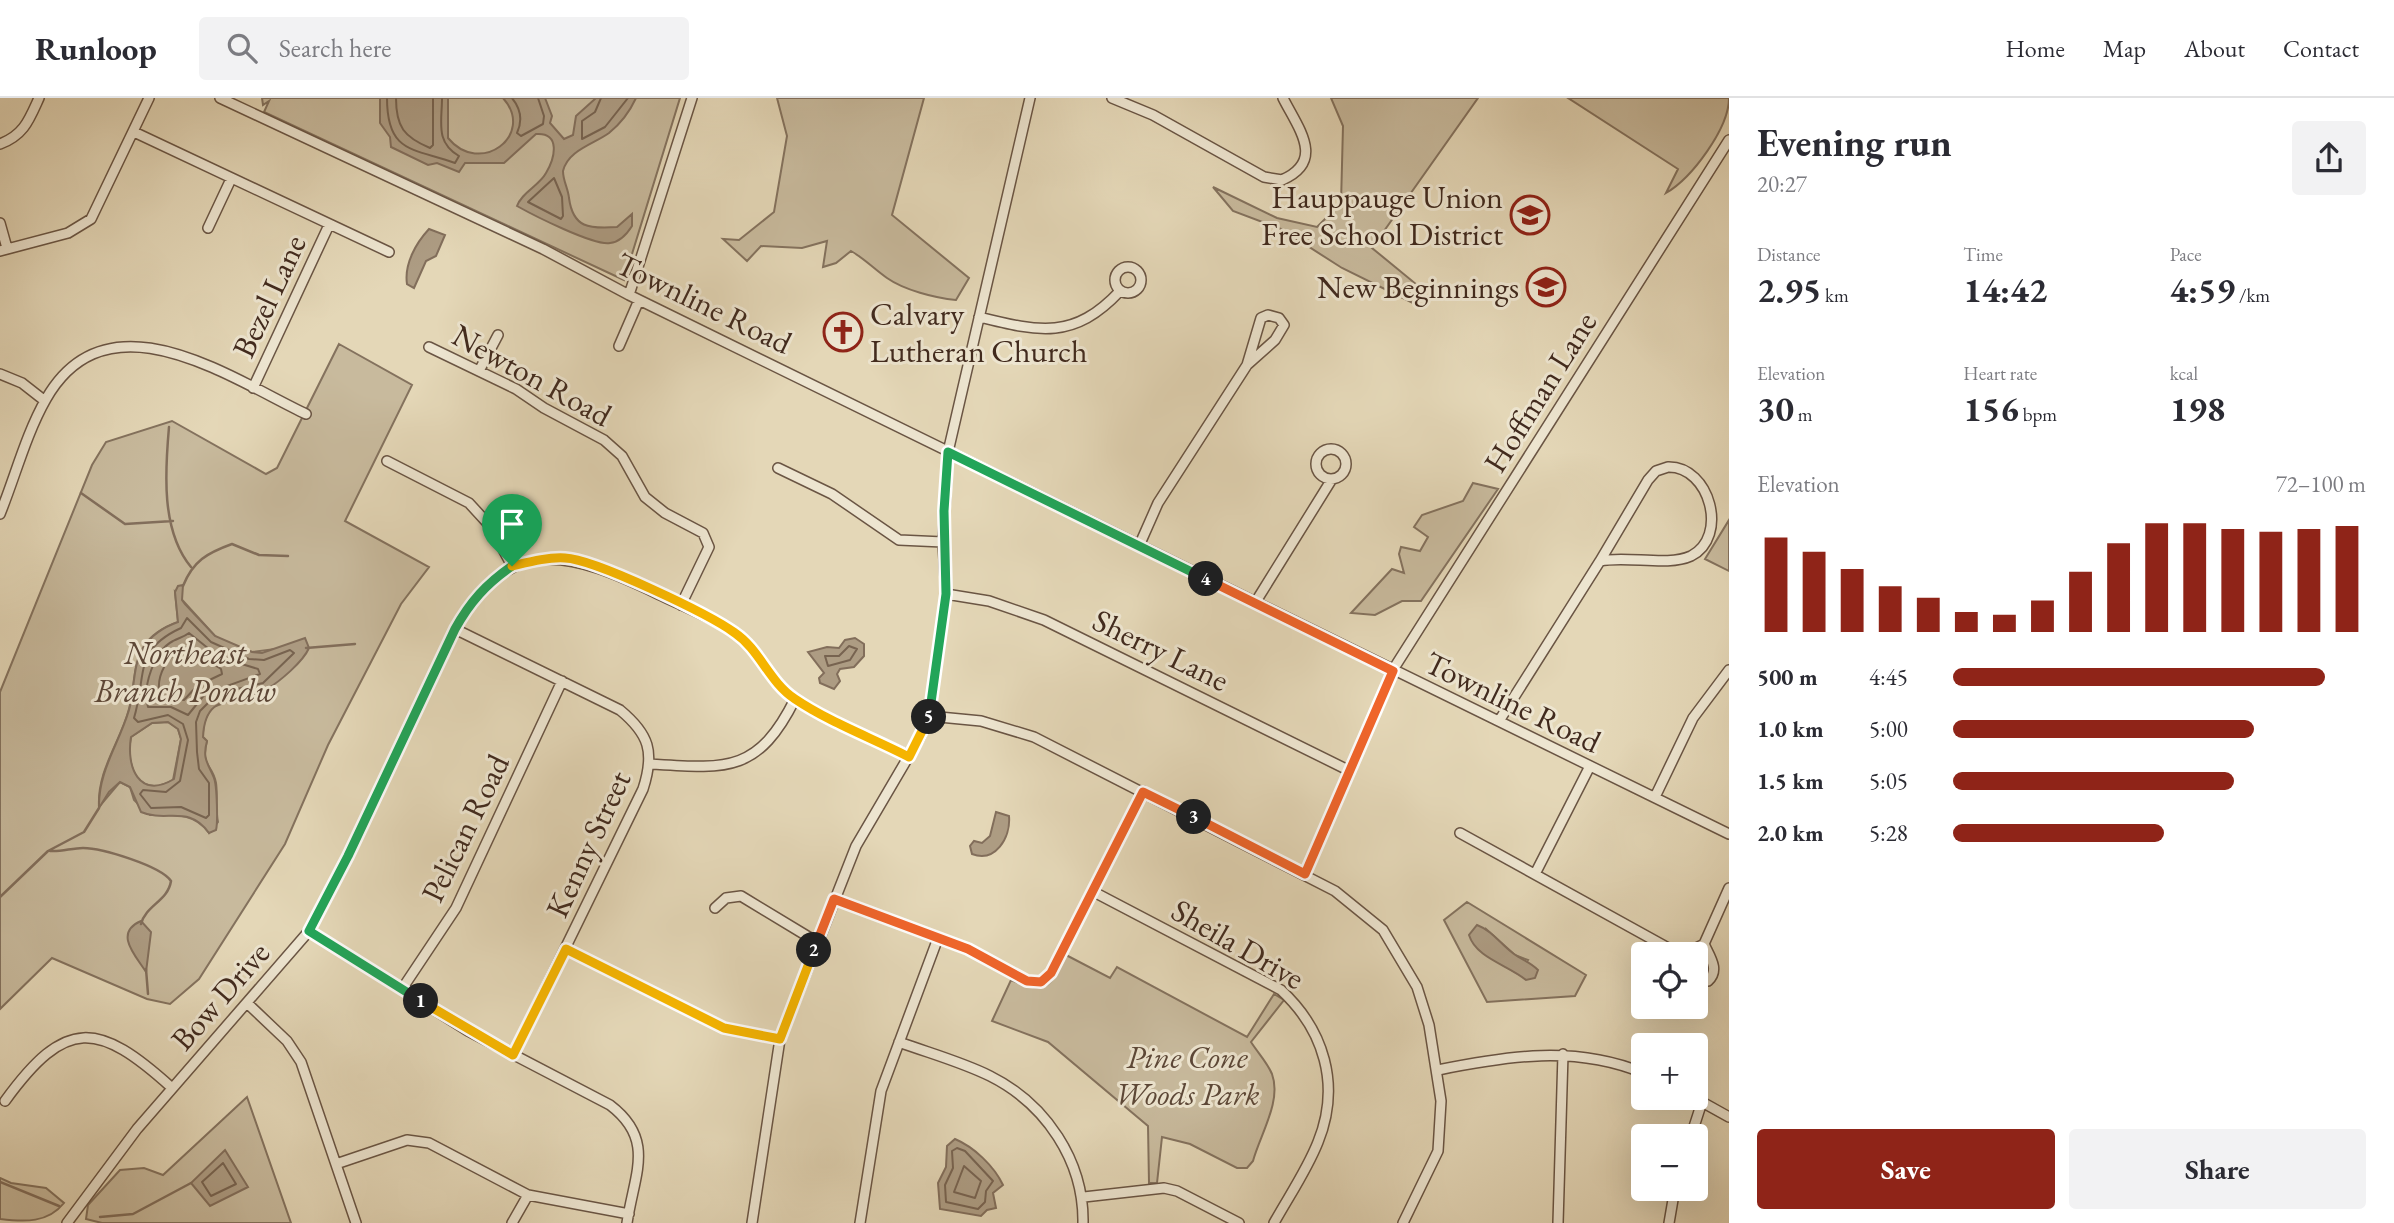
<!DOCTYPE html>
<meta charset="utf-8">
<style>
body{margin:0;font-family:"EB Garamond",serif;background:#f2f2f3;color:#2b2b33;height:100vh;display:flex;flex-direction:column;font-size:26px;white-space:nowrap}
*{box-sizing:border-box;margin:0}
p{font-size:23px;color:#7c7c81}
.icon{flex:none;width:38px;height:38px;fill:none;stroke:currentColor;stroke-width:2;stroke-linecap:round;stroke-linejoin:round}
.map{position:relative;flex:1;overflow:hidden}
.sheet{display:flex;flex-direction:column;background:#fff;width:665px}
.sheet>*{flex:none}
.fabs{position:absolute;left:1631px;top:844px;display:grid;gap:14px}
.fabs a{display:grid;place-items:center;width:77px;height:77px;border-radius:7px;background:#fff;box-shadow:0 7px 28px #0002;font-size:35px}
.pin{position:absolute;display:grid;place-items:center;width:60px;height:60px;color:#fff;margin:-72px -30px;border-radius:50% 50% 50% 0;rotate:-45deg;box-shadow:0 0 7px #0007}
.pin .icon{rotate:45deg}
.km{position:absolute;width:35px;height:35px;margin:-18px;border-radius:50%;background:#222;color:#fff;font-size:19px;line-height:35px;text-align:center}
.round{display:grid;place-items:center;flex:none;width:74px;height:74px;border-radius:7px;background:#f2f2f3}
.summary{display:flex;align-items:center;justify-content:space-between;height:119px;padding:0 28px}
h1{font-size:38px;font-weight:700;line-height:52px}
.metrics{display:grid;grid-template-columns:repeat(3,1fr);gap:10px;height:119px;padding:7px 28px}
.metrics div{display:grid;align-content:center}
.metrics b{font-size:35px;font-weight:700}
.metrics small{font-size:19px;font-weight:400}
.metrics p{font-size:19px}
.chart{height:196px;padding:14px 28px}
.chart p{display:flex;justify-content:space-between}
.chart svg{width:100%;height:126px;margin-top:7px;stroke:#8f2418;stroke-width:6}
.primary-button{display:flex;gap:14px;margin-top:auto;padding:14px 28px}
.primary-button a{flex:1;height:80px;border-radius:7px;background:#8f2418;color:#fff;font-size:28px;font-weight:700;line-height:80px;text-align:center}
.primary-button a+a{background:#f2f2f3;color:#2b2b33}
ul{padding:0 28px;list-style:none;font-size:23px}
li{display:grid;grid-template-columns:112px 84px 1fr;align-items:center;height:52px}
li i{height:18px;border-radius:9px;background:#8f2418}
header{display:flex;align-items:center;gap:42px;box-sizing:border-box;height:98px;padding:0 35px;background:#fff;border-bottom:2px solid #e1e1e2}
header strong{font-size:33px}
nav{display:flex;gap:38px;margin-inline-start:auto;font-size:24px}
.search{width:490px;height:63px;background:#f2f2f3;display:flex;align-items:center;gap:18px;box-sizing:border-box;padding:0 24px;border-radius:7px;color:#7c7c81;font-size:26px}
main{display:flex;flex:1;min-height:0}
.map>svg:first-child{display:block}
.green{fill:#c8ba9d;stroke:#84725e;stroke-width:2;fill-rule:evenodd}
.water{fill:#ad9c83;stroke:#826e5b;stroke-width:2;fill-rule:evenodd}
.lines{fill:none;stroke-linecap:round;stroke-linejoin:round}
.shore{stroke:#776350;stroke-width:2}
.stream{stroke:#826e5b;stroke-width:2.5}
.minor-casing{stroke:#6a5544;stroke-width:12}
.minor{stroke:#ede5d0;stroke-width:9}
.split-1-casing{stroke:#fff;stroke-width:14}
.split-2-casing{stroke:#fff;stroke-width:14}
.split-3-casing{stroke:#fff;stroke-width:14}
.split-4-casing{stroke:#fff;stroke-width:14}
.split-5-casing{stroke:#fff;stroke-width:14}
.split-6-casing{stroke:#fff;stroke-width:14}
.split-1{stroke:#22a559;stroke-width:9}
.split-2{stroke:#f5b400;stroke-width:9}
.split-3{stroke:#f0652b;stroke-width:9}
.split-4{stroke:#f0652b;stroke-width:9}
.split-5{stroke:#22a559;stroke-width:9}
.split-6{stroke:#f5b400;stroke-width:9}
.labels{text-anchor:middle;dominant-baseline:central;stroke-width:6;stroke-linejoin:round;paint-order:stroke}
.poi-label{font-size:32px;fill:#412a1e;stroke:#ede5d0;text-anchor:end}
.street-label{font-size:32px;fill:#412a1e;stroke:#ede5d0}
.park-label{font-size:32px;font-style:italic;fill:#5c4737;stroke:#ede5d0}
.water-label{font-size:33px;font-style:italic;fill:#5c4637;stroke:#ede5d0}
</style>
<header>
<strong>Runloop</strong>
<div class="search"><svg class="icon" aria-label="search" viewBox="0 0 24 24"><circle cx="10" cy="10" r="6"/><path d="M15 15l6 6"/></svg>Search here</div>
<nav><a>Home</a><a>Map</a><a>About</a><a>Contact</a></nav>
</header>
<main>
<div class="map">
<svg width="1729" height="1125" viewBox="0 0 1729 1125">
<rect width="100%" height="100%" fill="#e4d7b7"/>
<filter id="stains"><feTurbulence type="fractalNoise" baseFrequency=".00286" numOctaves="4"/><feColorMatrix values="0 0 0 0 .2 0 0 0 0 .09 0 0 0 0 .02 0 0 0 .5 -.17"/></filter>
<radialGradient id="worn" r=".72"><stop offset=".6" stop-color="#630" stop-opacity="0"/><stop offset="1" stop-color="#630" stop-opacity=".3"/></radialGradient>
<path class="green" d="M262,0H680L624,182L264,14L269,3L263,7Z
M777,0H924L892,117L969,180L956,202C935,200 904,192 887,180C874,171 865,161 851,153L836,165L823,169L827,143L802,150L761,148L747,163L723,141L739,142L774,114L787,38Z
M1331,0H1478L1372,150L1422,191L1417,207L1342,170L1281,131L1233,113L1213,89L1277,120L1317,129L1341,105L1343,28Z
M1568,0H1729C1729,30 1692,80 1666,95L1678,71Z
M339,246L412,287L345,423L429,469L401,506L328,647L285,746L199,881L170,906L147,901L52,860L0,911V594L92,367L106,344L172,323L266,376L277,370ZM175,494L215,538L227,546L252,554L275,551L298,563L270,588L213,609C205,619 203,626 203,639L207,643C200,669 213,666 216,685C218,698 215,710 218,724L209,735C194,714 173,717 150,717L134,702L130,689L120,684L99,709C97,672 120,645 129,611C135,591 132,567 144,548C152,536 164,529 178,524Z
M1473,385L1498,391L1421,503H1402L1375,517L1351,515L1392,471L1404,475L1399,456L1401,449L1420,453L1428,439L1414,429L1422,417L1463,403Z
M1729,422V473L1705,461Z
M168,624L178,631L181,641L173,682C139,701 125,669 131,639L152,625Z
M1467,804L1586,877L1575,898L1487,904L1444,822ZM1486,831L1515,857L1528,862L1518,876L1483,855Z
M1066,857L1110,880L1117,869L1247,939L1274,896L1284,902L1251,944C1258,955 1267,964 1272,976C1282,1003 1260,1037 1253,1063L1247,1070H1237L1190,1046L1162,1039L1157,1085H1149L1148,1028L1048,944L992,923L1011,882C1047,897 1050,890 1066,857Z
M247,999L291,1125H102L86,1121L88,1107L120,1072L144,1070L163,1077Z
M0,1080L11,1085L46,1090L64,1105C48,1125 25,1124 0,1121Z"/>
<path class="water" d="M380,0H448V40C480,79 536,37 503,0H545L552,18L550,25L564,41L573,37L576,18L596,0H636C630,13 620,26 609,35C594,46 568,52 563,73C563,83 568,90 569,100C573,130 589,131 617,129L632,116V128C627,136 620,144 610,145C594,148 533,117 517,108C522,94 539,88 546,75C555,60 561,34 536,36L504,65H465L459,74L437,65L428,67L391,49L390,39L380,25Z
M429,131L445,137L436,158L426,163L414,190L407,186C404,166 416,145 429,131Z
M183,487L182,502L185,506L215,538L252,554L262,555L305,540L309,550C303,564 279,584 267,591C239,608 205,591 203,639L207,643C202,661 208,665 214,680C217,687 218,725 216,732L209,735C189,706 166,725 141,714L130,689L120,684L109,694L99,710C98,673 119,646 129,612C135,592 132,567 144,549C152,536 164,529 178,524L175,494L178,488ZM168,624L178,631L181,641L174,681C139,702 126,669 131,639L152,625Z
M855,540L864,546V558L854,569L840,571L837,576L840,583L834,591L820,585L819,580L824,575L808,554L827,549L839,550L845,542Z
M996,714L1009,718C1011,740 995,765 972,756L970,748L974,743L982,745L990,738Z
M141,823L151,834L146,874C136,858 113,835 141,823Z
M1477,827C1493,833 1501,847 1514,856C1522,862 1530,864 1538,872L1535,880L1526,882C1508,867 1476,860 1469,837Z
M955,1041C974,1049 994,1068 1003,1087L993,1095L996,1110L987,1112L981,1118L940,1111L938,1085L946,1069L947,1048Z
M225,1052L248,1089L210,1108L191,1085Z"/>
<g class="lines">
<path class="shore" d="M387,0C387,56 414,50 455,65L459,58C435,44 442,24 442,0
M396,0C396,29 404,39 430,50L433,47V0
M512,0C521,11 523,22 517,35L521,38L543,26L544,18L538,0
M601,0L595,14L582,23V41L605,29L628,0
M554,80L562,99L563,118L561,121L528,104Z
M187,520L211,544L249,561L264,562L290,552L294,555L263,585L237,591L210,603L200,613L196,624L197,654L199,671L209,685V717L206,720L181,709L151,710L140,696L143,692L166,694L180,683L188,642L183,626L168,617L138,624L134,620C147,577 133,552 181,530Z
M189,535L219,559L258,571L260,576L205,596L188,617L171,609H148C142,589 154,553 173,543C178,540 184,539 189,535Z
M849,548L857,551L850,562L828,568L825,558H839Z
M187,549L221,571L222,576L197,588L184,602L160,598C155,578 168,555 187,549Z
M957,1050L965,1053L993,1083L986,1093L985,1104L978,1111L946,1104L945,1087L953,1070L952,1053Z
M223,1065L236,1086L211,1098L202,1084Z
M964,1068L981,1083L975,1100L954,1094Z"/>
<path class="stream" d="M169,329C165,374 161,433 191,469
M81,395L125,426L173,423
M183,488C193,463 207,455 232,446L259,457L288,458
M306,550L355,546
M50,753C61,754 72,750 83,750C102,750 161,768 171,783C168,803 146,807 141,826
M0,799L48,753L84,734L99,710
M146,871L148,896
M0,1084L59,1108
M100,1119L133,1116L191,1085"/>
<defs>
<path id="minor" d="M220,0L543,151L629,197L1729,736
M1112,0L1153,17L1264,79L1282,82C1326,63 1298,30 1283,0
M134,34L389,154
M0,46C24,37 29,22 39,0
M0,125L7,150
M208,130L231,81
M0,153L68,135L91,121L149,0
M1115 182a13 13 0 1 1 26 0a13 13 0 1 1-26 0Z
M629,197L692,0
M979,219C1040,234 1074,242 1120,193
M619,248L639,202
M429,249L516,291L544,310L604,342L622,358L645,399L665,415L703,435L709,449L681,507
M479,273L498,237
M0,276L22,285L45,303
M253,290L329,127
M1316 366a15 15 0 1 1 30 0a15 15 0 1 1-30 0Z
M387,363L469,405L491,429L512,468
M1668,369C1710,368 1729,439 1691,458C1667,469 1627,457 1600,463L1648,382L1656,373Z
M778,370L832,396L899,442L943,444
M0,416C15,379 26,336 46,301C107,194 227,278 306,316
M1139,448L1158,405L1247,267L1275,242L1284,227L1279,220L1268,217L1261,220L1247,267
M946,496L989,503L1044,522L1348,672
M1255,505L1332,381
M455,531L620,612C649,636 655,654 643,691L513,957
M929,618L981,623L1034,639L1335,793L1383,832L1417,889L1429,927L1441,1003L1438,1053L1403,1125
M1499,623L1600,463
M651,666C727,671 758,675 795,601
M1655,699L1693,620L1729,572
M1460,735L1679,856
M1305,776L1396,567L1729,42
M1535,776L1590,668
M1092,793L1281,892C1324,932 1341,987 1318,1044C1307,1072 1289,1098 1274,1125
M834,801L968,851L1027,883L1041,884L1051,875L1143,693
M715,810L726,800L741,798L817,844
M309,833L468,933L610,1007C656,1042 634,1076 627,1125
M566,851L725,930L780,941
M1684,856L1704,846L1729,790
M1696,881L1708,883C1720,872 1710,859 1704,846
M402,891L456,810L562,583
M247,905L287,943L301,964L356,1125
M899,944C929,955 962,964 990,978C1046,1006 1084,1063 1083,1125
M1438,972C1508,958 1575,947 1643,975
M1693,999L1729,1019
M5,1003C66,919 98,923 172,990
M1691,1038L1702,1004
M336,1066L407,1042L429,1045L528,1097L629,1116
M1084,1099L1164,1090L1177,1093L1239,1125
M67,1125L137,1031L309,833L348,758L455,531C510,433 573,455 658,496C683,508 711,519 734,534C759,552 769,583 795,601C829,624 872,640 909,658
M512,1125L528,1097
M752,1125L780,941L856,748L920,639L929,618L946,496L943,444L948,354L1030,0
M860,1125L881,993L938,840
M1558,1125L1563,956
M1669,1125L1675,1090"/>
</defs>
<use href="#minor" class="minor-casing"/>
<use href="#minor" class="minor"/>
</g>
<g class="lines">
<defs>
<path id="split-1" d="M421,903L309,833L348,758L455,531C470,504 486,486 512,468"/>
<path id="split-2" d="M421,903L513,957L566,851L724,930L780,941L814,852"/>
<path id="split-3" d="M814,852L834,801L968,851L1027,883L1041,884L1051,875L1143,694L1194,719"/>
<path id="split-4" d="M1194,719L1305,776L1393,573L1206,481"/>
<path id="split-5" d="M929,619L946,496L944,413L948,354L1206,481"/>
<path id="split-6" d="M512,468C529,464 547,459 565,460C594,461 709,516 735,535C760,552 769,584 795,601C829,624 872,640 909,659L929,619"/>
</defs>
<use href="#split-1" class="split-1-casing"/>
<use href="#split-2" class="split-2-casing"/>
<use href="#split-3" class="split-3-casing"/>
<use href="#split-4" class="split-4-casing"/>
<use href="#split-5" class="split-5-casing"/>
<use href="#split-6" class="split-6-casing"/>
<use href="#split-1" class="split-1"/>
<use href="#split-2" class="split-2"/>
<use href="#split-3" class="split-3"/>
<use href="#split-4" class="split-4"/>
<use href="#split-5" class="split-5"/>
<use href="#split-6" class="split-6"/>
</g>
<defs>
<symbol id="school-ring" viewBox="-11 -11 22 22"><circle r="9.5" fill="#ede5d0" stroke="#8f2418" stroke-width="1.5"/><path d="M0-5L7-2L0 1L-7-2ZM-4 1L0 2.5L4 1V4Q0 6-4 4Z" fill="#8f2418"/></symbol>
<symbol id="church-ring" viewBox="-11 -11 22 22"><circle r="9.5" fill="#ede5d0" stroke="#8f2418" stroke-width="1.5"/><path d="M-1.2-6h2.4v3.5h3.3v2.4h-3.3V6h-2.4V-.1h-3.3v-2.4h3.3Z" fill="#8f2418"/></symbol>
</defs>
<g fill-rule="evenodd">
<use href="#school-ring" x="1508" y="95" width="44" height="44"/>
<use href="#school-ring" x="1524" y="167" width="44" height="44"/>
<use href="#church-ring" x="821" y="212" width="44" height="44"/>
</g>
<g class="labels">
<g class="poi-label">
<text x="1503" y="99">Hauppauge Union<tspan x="1503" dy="37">Free School District</tspan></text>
<text x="1519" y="189">New Beginnings</text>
<text x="870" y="216" text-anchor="start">Calvary<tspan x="870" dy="37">Lutheran Church</tspan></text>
</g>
<g class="street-label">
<text transform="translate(269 198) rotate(-65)">Bezel Lane</text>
<text transform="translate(704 205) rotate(26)">Townline Road</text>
<text transform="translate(532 277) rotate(29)">Newton Road</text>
<text transform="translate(1540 294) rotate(-58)">Hoffman Lane</text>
<text transform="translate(1161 552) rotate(26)">Sherry Lane</text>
<text transform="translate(1513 604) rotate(26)">Townline Road</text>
<text transform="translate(465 730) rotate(-64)">Pelican Road</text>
<text transform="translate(588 746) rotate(-65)">Kenny Street</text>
<text transform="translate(1238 846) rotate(30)">Sheila Drive</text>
<text transform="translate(220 898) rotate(-49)">Bow Drive</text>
</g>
<g class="park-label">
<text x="1187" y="959">Pine Cone<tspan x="1187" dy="37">Woods Park</tspan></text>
</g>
<g class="water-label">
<text x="185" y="554">Northeast<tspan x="185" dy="38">Branch Pondw</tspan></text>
</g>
</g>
<rect width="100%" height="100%" filter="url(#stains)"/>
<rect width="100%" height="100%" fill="url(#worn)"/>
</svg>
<div class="fabs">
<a><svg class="icon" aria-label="locate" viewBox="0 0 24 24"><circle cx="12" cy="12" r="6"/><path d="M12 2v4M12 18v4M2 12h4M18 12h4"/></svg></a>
<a>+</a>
<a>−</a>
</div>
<div class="pin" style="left:512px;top:468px;background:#1e9e55"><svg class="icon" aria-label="arrive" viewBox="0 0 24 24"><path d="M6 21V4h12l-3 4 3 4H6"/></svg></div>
<b class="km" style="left:421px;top:903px">1</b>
<b class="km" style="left:814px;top:852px">2</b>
<b class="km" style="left:1194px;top:719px">3</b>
<b class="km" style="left:1206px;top:481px">4</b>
<b class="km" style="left:929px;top:619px">5</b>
</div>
<section class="sheet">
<div class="summary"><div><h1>Evening run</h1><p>20:27</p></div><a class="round"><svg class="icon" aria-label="share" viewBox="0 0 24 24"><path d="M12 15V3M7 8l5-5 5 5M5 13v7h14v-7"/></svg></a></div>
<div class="metrics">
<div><p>Distance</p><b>2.95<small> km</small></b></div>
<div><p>Time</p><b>14:42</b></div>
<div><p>Pace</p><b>4:59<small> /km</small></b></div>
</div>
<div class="metrics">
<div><p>Elevation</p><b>30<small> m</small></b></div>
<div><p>Heart rate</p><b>156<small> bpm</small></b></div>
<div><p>kcal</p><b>198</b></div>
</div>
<div class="chart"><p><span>Elevation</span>72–100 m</p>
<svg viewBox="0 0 160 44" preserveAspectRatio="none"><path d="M5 44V11M15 44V16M25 44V22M35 44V28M45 44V32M55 44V37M65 44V38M75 44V33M85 44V23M95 44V13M105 44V6M115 44V6M125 44V8M135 44V9M145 44V8M155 44V7"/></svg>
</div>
<ul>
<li><b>500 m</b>4:45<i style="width:90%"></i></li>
<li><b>1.0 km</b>5:00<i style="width:73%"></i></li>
<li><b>1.5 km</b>5:05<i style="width:68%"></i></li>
<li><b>2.0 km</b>5:28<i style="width:51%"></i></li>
</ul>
<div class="primary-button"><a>Save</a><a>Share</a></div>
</section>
</main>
